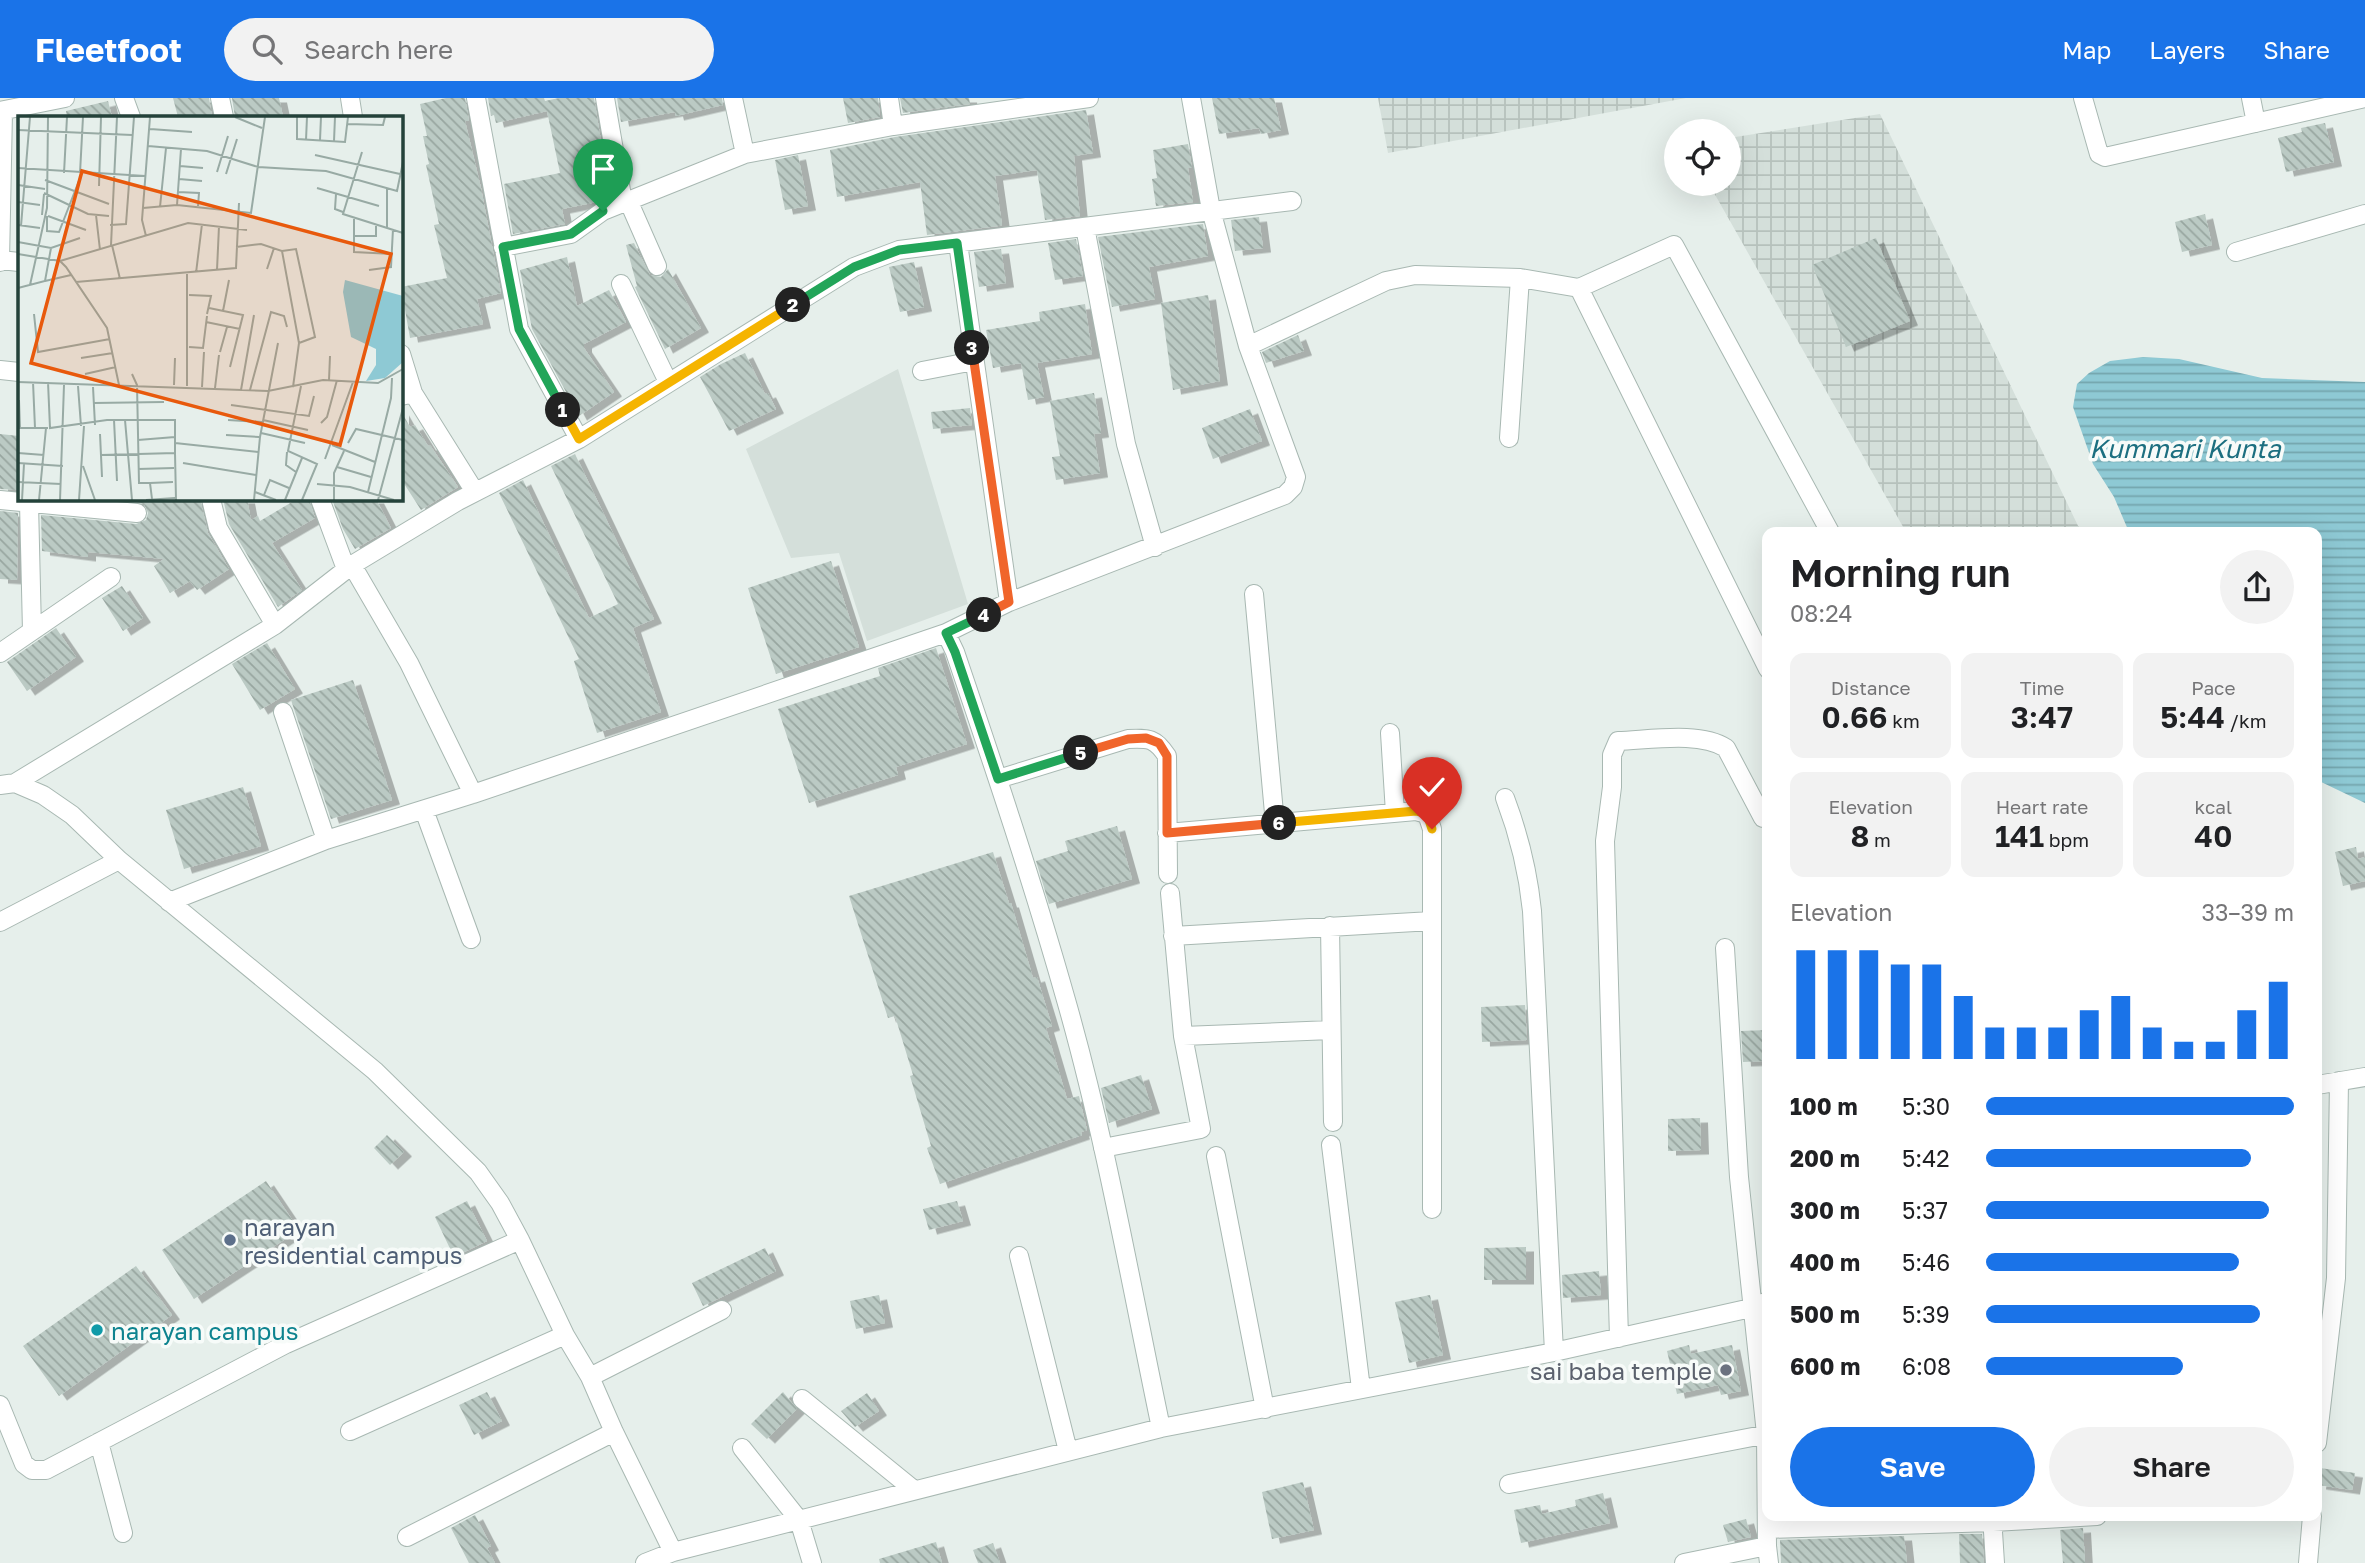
<!DOCTYPE html>
<meta charset="utf-8">
<style>
body{margin:0;font-family:"Golos Text",sans-serif;background:#f2f2f2;color:#202124;height:100vh;display:flex;flex-direction:column;font-size:26px;white-space:nowrap}
*{box-sizing:border-box;margin:0}
p{font-size:23px;color:#757577}
.icon{flex:none;width:38px;height:38px;fill:none;stroke:currentColor;stroke-width:2;stroke-linecap:round;stroke-linejoin:round}
.map{position:relative;flex:1;overflow:hidden}
.drawer{position:absolute;left:1762px;top:429px;width:560px;height:994px;display:flex;flex-direction:column;background:#fff;border-radius:14px;box-shadow:0 7px 28px #0002}
.drawer>*{flex:none}
.controls{position:absolute;left:1664px;top:21px;display:grid;gap:14px}
.controls a{display:grid;place-items:center;width:77px;height:77px;border-radius:50%;background:#fff;box-shadow:0 7px 28px #0002;font-size:35px}
.pin{position:absolute;display:grid;place-items:center;width:60px;height:60px;color:#fff;margin:-72px -30px;border-radius:50% 50% 50% 0;rotate:-45deg;box-shadow:0 0 7px #0007}
.pin .icon{rotate:45deg}
.km{position:absolute;width:35px;height:35px;margin:-18px;border-radius:50%;background:#222;color:#fff;font-size:19px;line-height:35px;text-align:center}
.round{display:grid;place-items:center;flex:none;width:74px;height:74px;border-radius:37px;background:#f2f2f2}
.summary{display:flex;align-items:center;justify-content:space-between;height:119px;padding:0 28px}
h1{font-size:38px;font-weight:600;line-height:52px}
.metrics{display:grid;grid-template-columns:repeat(3,1fr);gap:10px;height:119px;padding:7px 28px}
.metrics div{display:grid;align-content:center;border-radius:14px;background:#f2f2f2;text-align:center}
.metrics b{font-size:30px;font-weight:600}
.metrics small{font-size:19px;font-weight:400}
.metrics p{font-size:19px}
.chart{height:196px;padding:14px 28px}
.chart p{display:flex;justify-content:space-between}
.chart svg{width:100%;height:126px;margin-top:7px;stroke:#1a73e8;stroke-width:6}
.primary-button{display:flex;gap:14px;margin-top:auto;padding:14px 28px}
.primary-button a{flex:1;height:80px;border-radius:42px;background:#1a73e8;color:#fff;font-size:28px;font-weight:600;line-height:80px;text-align:center}
.primary-button a+a{background:#f2f2f2;color:#202124}
ul{padding:0 28px;list-style:none;font-size:23px}
li{display:grid;grid-template-columns:112px 84px 1fr;align-items:center;height:52px}
li i{height:18px;border-radius:9px;background:#1a73e8}
header{display:flex;align-items:center;gap:42px;box-sizing:border-box;height:98px;padding:0 35px;background:#1a73e8;color:#fff}
header strong{font-size:33px}
nav{display:flex;gap:38px;margin-inline-start:auto;font-size:24px}
.search{width:490px;height:63px;background:#f2f2f2;display:flex;align-items:center;gap:18px;box-sizing:border-box;padding:0 24px;border-radius:38px;color:#757577;font-size:26px}
.map>svg:first-child{display:block}
.built{fill:#d4dfda}
.industrial{fill:url(#industrial-grid)}
.water{fill:url(#water-rules)}
.building{fill:url(#building-back-hatch);filter:url(#shadow)}
.lines{fill:none;stroke-linecap:round;stroke-linejoin:round}
.minor-casing{stroke:#a8b8b2;stroke-width:20}
.minor{stroke:#fff;stroke-width:18}
.split-1-casing{stroke:#fff;stroke-width:14}
.split-2-casing{stroke:#fff;stroke-width:14}
.split-3-casing{stroke:#fff;stroke-width:14}
.split-4-casing{stroke:#fff;stroke-width:14}
.split-5-casing{stroke:#fff;stroke-width:14}
.split-6-casing{stroke:#fff;stroke-width:14}
.split-7-casing{stroke:#fff;stroke-width:14}
.split-1{stroke:#22a559;stroke-width:9}
.split-2{stroke:#f5b400;stroke-width:9}
.split-3{stroke:#22a559;stroke-width:9}
.split-4{stroke:#f0652b;stroke-width:9}
.split-5{stroke:#22a559;stroke-width:9}
.split-6{stroke:#f0652b;stroke-width:9}
.split-7{stroke:#f5b400;stroke-width:9}
.service-dot{fill:#5c6f8a;stroke:#f7fbf9;stroke-width:2.5}
.culture-dot{fill:#0f9aa8;stroke:#f7fbf9;stroke-width:2.5}
.worship-dot{fill:#6b7280;stroke:#f7fbf9;stroke-width:2.5}
.labels{text-anchor:middle;dominant-baseline:central;stroke-width:7;stroke-linejoin:round;paint-order:stroke}
.service-label{font-size:24px;fill:#4e5e75;stroke:#f7fbf9;text-anchor:start}
.culture-label{font-size:24px;fill:#0d838f;stroke:#f7fbf9;text-anchor:start}
.worship-label{font-size:24px;fill:#5b616d;stroke:#f7fbf9;text-anchor:end}
.water-label{font-size:26px;font-style:italic;fill:#1c6f80;stroke:#f7fbf9}
.inset-road{fill:none;stroke:#98aaa4;stroke-width:2}
.view{fill:#e8590c;fill-opacity:0.15;stroke:#e8590c;stroke-width:3.5}
.inset-edge{fill:none;stroke:#24423a;stroke-width:3.5}
</style>
<header>
<strong>Fleetfoot</strong>
<div class="search"><svg class="icon" aria-label="search" viewBox="0 0 24 24"><circle cx="10" cy="10" r="6"/><path d="M15 15l6 6"/></svg>Search here</div>
<nav><a>Map</a><a>Layers</a><a>Share</a></nav>
</header>
<div class="map">
<svg width="2365" height="1465" viewBox="0 0 2365 1465">
<defs>
<pattern id="industrial-grid" width="8" height="8" patternUnits="userSpaceOnUse" patternTransform="scale(1.75)"><rect width="8" height="8" fill="#d4dfda"/><path d="M0 4h8M4 0v8" fill="none" stroke="#b6c1bc"/></pattern>
<pattern id="water-rules" width="6" height="5" patternUnits="userSpaceOnUse" patternTransform="scale(1.75)"><rect width="6" height="5" fill="#8ec9d4"/><path d="M0 2.5h6" fill="none" stroke="#74a5ad"/></pattern>
<pattern id="building-back-hatch" width="6" height="6" patternUnits="userSpaceOnUse" patternTransform="scale(1.75)"><rect width="6" height="6" fill="#bbcac4"/><path d="M-1 5l2 2M0 0l6 6M5-1l2 2" fill="none" stroke="#98a6a0"/></pattern>
<filter id="shadow"><feDropShadow dx="8" dy="4.5" stdDeviation="0" flood-color="#0004"/></filter>
</defs>
<rect width="100%" height="100%" fill="#e6efeb"/>
<path class="built" d="M898,271L968,506L867,543L839,455L791,460L746,351Z"/>
<path class="industrial" d="M1378,0H1686L1388,55Z
M1880,16L2081,434H1906L1709,86H1729V40Z"/>
<path class="water" d="M2143,259L2179,261L2262,280L2365,284V705L2317,682V434H2129L2114,399L2093,366L2073,309L2077,286L2089,275L2110,263Z"/>
<path class="building" d="M173,0H209L212,19H178Z
M232,0H279L283,19H235Z
M446,0H465L469,23H465L481,90L501,195L477,201L483,226L410,240L401,189L447,180L434,127L439,126L426,67L429,66L423,38H427L420,6Z
M488,0H544L545,3L559,0H594L610,98L597,104L562,111L565,126L513,136L504,86L560,75L547,13L496,25L494,17L491,18Z
M617,0H722L723,7L676,18L675,14L621,24Z
M843,0H878L880,19L848,25Z
M900,0H969L970,6L903,15Z
M1212,0H1274L1281,32L1261,36L1259,30L1219,36Z
M108,3L112,19H67L66,13Z
M1086,12L1093,55L1074,58L1080,118L1045,122L1037,72L995,78L1002,127L998,128L927,137L920,84L837,99L830,52L895,39Z
M2325,25L2334,64L2286,74L2278,40L2302,34L2301,30Z
M1188,46L1192,70H1188L1193,104L1156,108L1152,81L1157,80L1153,52Z
M798,57L808,108L785,112L775,62Z
M2205,116L2212,147L2182,154L2175,124Z
M1259,119L1263,150L1235,153L1231,122Z
M1203,126L1208,158L1149,169L1155,201L1112,209L1098,139Z
M1876,140L1910,223L1846,249L1812,167Z
M1076,141L1083,178L1055,182L1048,145Z
M634,145L650,177L661,179L668,171L701,230L665,251L635,189L637,188L626,147Z
M1001,151L1006,185L979,189L974,154Z
M567,159L577,208L609,192L626,224L584,246V250L614,294L579,318L532,231L520,172Z
M914,164L924,209L900,214L889,169Z
M1208,197L1220,283L1173,292L1161,205Z
M1085,206L1092,256L1037,265L1044,299L1028,302L1021,265L993,270L986,232L1040,223L1039,214Z
M1298,237L1304,253L1266,265L1262,254Z
M745,255L765,296L768,295L776,311L729,333L700,279L721,266Z
M1094,295L1101,335L1094,336L1100,375L1056,382L1052,359L1060,358L1050,303Z
M970,310L972,327L933,331L931,314Z
M1250,311L1262,343L1213,361L1202,330Z
M401,313L410,329L415,327L428,348L430,347L458,389L421,412L401,381Z
M0,336L19,338V392L0,391Z
M575,356L654,521L633,530L661,614L597,635L574,563L579,561L499,395L523,382L589,520L618,506L551,368Z
M124,401H200L208,435L229,471L197,492L190,483L170,495L154,468L164,461L88,454V459L42,453L41,417L136,426L146,422L148,415L144,406Z
M223,401H247L251,422L258,418L260,423L297,401H309L315,420L272,445L302,492L278,509L229,426Z
M332,401H376L391,430L355,451L343,431Z
M0,413L18,415L17,482L0,481Z
M831,463L859,549L776,576L748,490Z
M122,488L143,520L123,533L102,500Z
M56,530L76,559L27,593L7,564Z
M267,545L295,591L260,612L232,566Z
M936,550L967,646L896,669L898,677L809,705L778,611L880,578L878,570Z
M353,582L392,702L331,721L291,602Z
M243,689L261,748L184,771L166,712Z
M1117,728L1132,781L1049,806L1036,763L1068,753L1065,743Z
M2356,749L2358,761L2365,759V783L2343,788L2335,754Z
M993,754L1009,805H1011L1033,880L1037,879L1052,928L1046,930L1067,1001L1079,998L1087,1032L1081,1034L1082,1037L940,1086L927,1050L931,1048L910,978L913,977L895,918L888,920L849,798Z
M1525,907L1527,942L1482,944L1481,909Z
M1768,932V963L1743,964L1741,933Z
M1141,977L1152,1011L1109,1025L1101,990Z
M1700,1020L1701,1052L1668,1053V1021Z
M387,1037L404,1054L390,1067L374,1050Z
M266,1083L299,1132L194,1201L162,1152Z
M467,1103L487,1143L454,1159L435,1119Z
M957,1103L963,1123L929,1132L923,1111Z
M1526,1149V1182H1484V1150Z
M765,1150L776,1173L703,1208L692,1185Z
M136,1168L172,1217L59,1298L23,1248Z
M1599,1173L1601,1197L1563,1200L1562,1177Z
M879,1197L885,1225L856,1231L850,1203Z
M1430,1197L1443,1257L1409,1265L1395,1204Z
M1689,1247L1691,1256L1732,1247L1741,1293L1721,1297L1718,1287L1677,1296L1667,1253Z
M487,1294L502,1323L474,1337L459,1307Z
M783,1294L797,1311L767,1341L751,1326Z
M867,1295L879,1313L855,1329L841,1313Z
M2320,1370L2355,1375L2352,1392L2318,1387Z
M1303,1384L1314,1432L1272,1441L1262,1394Z
M1603,1395L1610,1425L1521,1445L1514,1412L1540,1407L1542,1416L1576,1408L1575,1402Z
M475,1417L491,1448L487,1450L495,1465H469L451,1430Z
M1746,1421L1751,1439L1728,1444L1723,1427Z
M2083,1430L2085,1465H2063L2060,1432Z
M1959,1436H1982L1984,1465H1960Z
M1904,1438L1907,1465H1781L1780,1442Z
M936,1444L942,1465H880L879,1461Z
M993,1445L1000,1465H978L973,1452Z"/>
<g class="lines">
<defs>
<path id="minor" d="M124,0L131,19
M220,0L224,19
M350,0L353,19
M476,0L519,231L579,341
M605,0L623,104
M733,0L745,56
M889,0L893,28
M2083,0L2099,56L2105,59L2365,0
M2251,0L2256,25
M0,13L65,0
M628,102L657,168
M1085,129L1126,346L1155,449
M958,145L1009,504
M503,149L571,136L603,113L745,56L893,28L1089,0
M2236,154L2365,116
M0,162L19,164
M0,164L3,13
M621,186L668,284
M1579,190L1674,147L1830,434
M1248,248L1386,183L1415,177L1520,180L1579,190L1768,571
M401,256L413,295L401,298
M0,272L19,274
M922,273L974,263
M413,295L475,394
M1509,340L1520,180
M211,401L218,430L275,527
M320,401L346,471
M0,402L137,415
M29,405L32,533
M352,467L409,565L473,696
M1254,496L1275,726
M946,535L955,554C994,669 1033,785 1066,902C1106,1042 1131,1187 1161,1330
M0,555L111,479
M283,614L326,742
M1390,635L1395,715
M998,681L1128,641C1149,640 1155,640 1167,658L1168,776
M15,685L275,527L352,467L458,403L579,341L854,169L899,152L1292,103
M0,687L15,685L43,697L72,717L119,762L375,973L478,1074L500,1105L520,1142L565,1237L590,1279L614,1334L673,1454
M1505,700C1519,737 1528,773 1532,813L1554,1254
M424,712L471,841
M1167,735L1416,713L1427,716L1432,731V1111
M169,804L326,742L473,696L946,535L1009,504L1285,397L1293,389L1296,379L1248,248L1211,112L1191,0
M0,824L119,762
M1330,828L1333,1024
M1173,838L1432,823
M1725,850L1739,1079L1766,1336L1767,1448L1769,1465
M1183,938L1331,932
M2317,987L2365,979
M1331,1047L1361,1291
M1103,1050L1201,1031L1183,938L1170,795
M1216,1058L1265,1311
M1019,1158L1068,1353
M1619,1240L1605,743L1612,689V657L1618,643C1649,642 1700,633 1726,650L1763,720
M590,1279L722,1212
M802,1301L914,1392
M0,1307L24,1366L32,1372H46L286,1246L520,1142
M350,1333L565,1237
M99,1344L123,1435
M2317,1345L2336,1180L2339,983
M742,1350L799,1422L812,1465
M1509,1386L1768,1336
M1992,1418L1995,1465
M1767,1431L1993,1424L2097,1418
M407,1439L614,1334
M645,1465L673,1454L1161,1330L1554,1254L1751,1210L1768,1203
M1684,1465L1767,1448
M2308,1465L2312,1418"/>
</defs>
<use href="#minor" class="minor-casing"/>
<use href="#minor" class="minor"/>
</g>
<g class="lines">
<defs>
<path id="split-1" d="M563,312L519,231L503,149L571,136L603,113"/>
<path id="split-2" d="M563,312L579,341L793,207"/>
<path id="split-3" d="M793,207L854,169L899,152L957,145L972,250"/>
<path id="split-4" d="M972,250L1009,504L984,517"/>
<path id="split-5" d="M984,517L946,535L955,554L998,681L1081,655"/>
<path id="split-6" d="M1081,655L1128,641L1146,640L1159,645L1167,658V735L1279,725"/>
<path id="split-7" d="M1279,725L1416,713L1427,716L1432,731"/>
</defs>
<use href="#split-1" class="split-1-casing"/>
<use href="#split-2" class="split-2-casing"/>
<use href="#split-3" class="split-3-casing"/>
<use href="#split-4" class="split-4-casing"/>
<use href="#split-5" class="split-5-casing"/>
<use href="#split-6" class="split-6-casing"/>
<use href="#split-7" class="split-7-casing"/>
<use href="#split-1" class="split-1"/>
<use href="#split-2" class="split-2"/>
<use href="#split-3" class="split-3"/>
<use href="#split-4" class="split-4"/>
<use href="#split-5" class="split-5"/>
<use href="#split-6" class="split-6"/>
<use href="#split-7" class="split-7"/>
</g>
<circle class="service-dot" cx="230" cy="1142" r="7"/>
<circle class="culture-dot" cx="97" cy="1232" r="7"/>
<circle class="worship-dot" cx="1726" cy="1272" r="7"/>
<g class="labels">
<g class="service-label">
<text x="244" y="1128">narayan<tspan x="244" dy="28">residential campus</tspan></text>
</g>
<g class="culture-label">
<text x="111" y="1232">narayan campus</text>
</g>
<g class="worship-label">
<text x="1712" y="1272">sai baba temple</text>
</g>
<g class="water-label">
<text x="2185" y="350">Kummari Kunta</text>
</g>
</g>
<g transform="translate(18 18)">
<rect width="385" height="385" fill="#e6efeb"/>
<path d="M327,164L385,180V246L367,262L348,265L358,249V233L333,221L325,176Z" fill="#8ec9d4"/>
<path class="inset-road" d="M217,1L244,12M279,1V23L327,26L330,1M330,8L365,9L367,1M132,13L174,16M0,14L114,19M288,24L289,1M302,24L303,1M316,25L317,1M130,30L189,35L240,51L308,55L379,75L385,46M344,36L325,98L385,117M297,39L382,58M162,50L185,52M0,52L127,60M199,56L210,20M46,57L49,1M62,57L65,1M208,58L219,23M161,63L184,65M27,64L91,88M0,69L27,73M81,70L83,1M299,72L361,90M160,76L181,77L180,90M26,77L70,98L91,100M318,78L317,93L325,96M0,86L22,89M159,89L163,33M142,91L148,32M125,92L159,89L233,97L247,1M24,99L26,78M78,99L82,134M29,100V115L41,116L64,57M30,100L68,114M336,101V136L375,138M0,109L22,112M92,109L108,108L116,1M3,110L12,1M369,111V73M128,120L124,104L132,1M337,120H358V108M0,126L33,132L62,122M93,129L99,1M94,129L102,163M218,131L243,128L264,135L281,227L275,271M264,135L278,133L297,221L281,227M0,138L42,145L48,151L89,212L101,269M42,145L170,107L229,114M249,153L256,132M199,154L201,110M351,154L373,151L375,113M178,157L184,108M169,158V270M27,165L53,159M58,166L218,152L221,87M12,169L29,92L30,1M0,172L27,165L33,132M171,179L193,180L189,198M191,192L225,199L212,251M205,195L211,164M16,198L20,236L92,223M188,206L222,213M171,231L185,232L189,200M202,236L209,211M63,242L95,237M67,258L98,251M114,258L119,269L121,367H132L134,383M311,264L312,240M0,266L250,275L305,264L360,267L385,253M15,266L17,312M30,266L32,312L89,304H157V337L83,339M156,269L157,242M60,270L63,310M283,270L270,335L299,348L284,384M75,271L77,309M184,271L186,236M197,272L201,239M223,274L236,199M232,274L253,196L266,200L269,211M1,284L2,312M76,287L146,286M213,289L291,300L296,280M96,304L99,365M107,304L114,384M210,304L244,306M245,304L290,314M303,307L309,301L319,264M0,312H30M243,317L287,327M82,318L84,361M208,319L241,321M120,324L157,321M157,327L240,336M330,327L338,313L385,324M314,329L357,346M269,336L268,349L278,356M0,337L26,339M157,337L158,384M307,343L335,266M0,347L45,350M165,347L238,359M65,350L77,384M319,351L353,361M120,353L156,352M0,366L43,368M132,367L155,366M299,368L332,371L376,384M237,376L258,384M350,376L373,282L374,262M246,379L252,364L271,372M4,384L6,348M21,384L28,312M42,384L46,269M61,384L66,310M128,384L157,382M236,384L242,321L260,227M267,384L284,342M316,384V357L326,335M360,384L385,292"/>
<path class="view" d="M64,55L373,138L322,329L13,247Z"/>
<rect width="385" height="385" class="inset-edge"/>
</g>
</svg>
<div class="controls">
<a><svg class="icon" aria-label="locate" viewBox="0 0 24 24"><circle cx="12" cy="12" r="6"/><path d="M12 2v4M12 18v4M2 12h4M18 12h4"/></svg></a>
</div>
<div class="pin" style="left:603px;top:113px;background:#1e9e55"><svg class="icon" aria-label="arrive" viewBox="0 0 24 24"><path d="M6 21V4h12l-3 4 3 4H6"/></svg></div>
<div class="pin" style="left:1432px;top:731px;background:#d93025"><svg class="icon" aria-label="check" viewBox="0 0 24 24"><path d="M5 12l5 5 9-10"/></svg></div>
<b class="km" style="left:563px;top:312px">1</b>
<b class="km" style="left:793px;top:207px">2</b>
<b class="km" style="left:972px;top:250px">3</b>
<b class="km" style="left:984px;top:517px">4</b>
<b class="km" style="left:1081px;top:655px">5</b>
<b class="km" style="left:1279px;top:725px">6</b>
<section class="drawer">
<div class="summary"><div><h1>Morning run</h1><p>08:24</p></div><a class="round"><svg class="icon" aria-label="share" viewBox="0 0 24 24"><path d="M12 15V3M7 8l5-5 5 5M5 13v7h14v-7"/></svg></a></div>
<div class="metrics">
<div><p>Distance</p><b>0.66<small> km</small></b></div>
<div><p>Time</p><b>3:47</b></div>
<div><p>Pace</p><b>5:44<small> /km</small></b></div>
</div>
<div class="metrics">
<div><p>Elevation</p><b>8<small> m</small></b></div>
<div><p>Heart rate</p><b>141<small> bpm</small></b></div>
<div><p>kcal</p><b>40</b></div>
</div>
<div class="chart"><p><span>Elevation</span>33–39 m</p>
<svg viewBox="0 0 160 44" preserveAspectRatio="none"><path d="M5 44V6M15 44V6M25 44V6M35 44V11M45 44V11M55 44V22M65 44V33M75 44V33M85 44V33M95 44V27M105 44V22M115 44V33M125 44V38M135 44V38M145 44V27M155 44V17"/></svg>
</div>
<ul>
<li><b>100 m</b>5:30<i style="width:100%"></i></li>
<li><b>200 m</b>5:42<i style="width:86%"></i></li>
<li><b>300 m</b>5:37<i style="width:92%"></i></li>
<li><b>400 m</b>5:46<i style="width:82%"></i></li>
<li><b>500 m</b>5:39<i style="width:89%"></i></li>
<li><b>600 m</b>6:08<i style="width:64%"></i></li>
</ul>
<div class="primary-button"><a>Save</a><a>Share</a></div>
</section>
</div>
